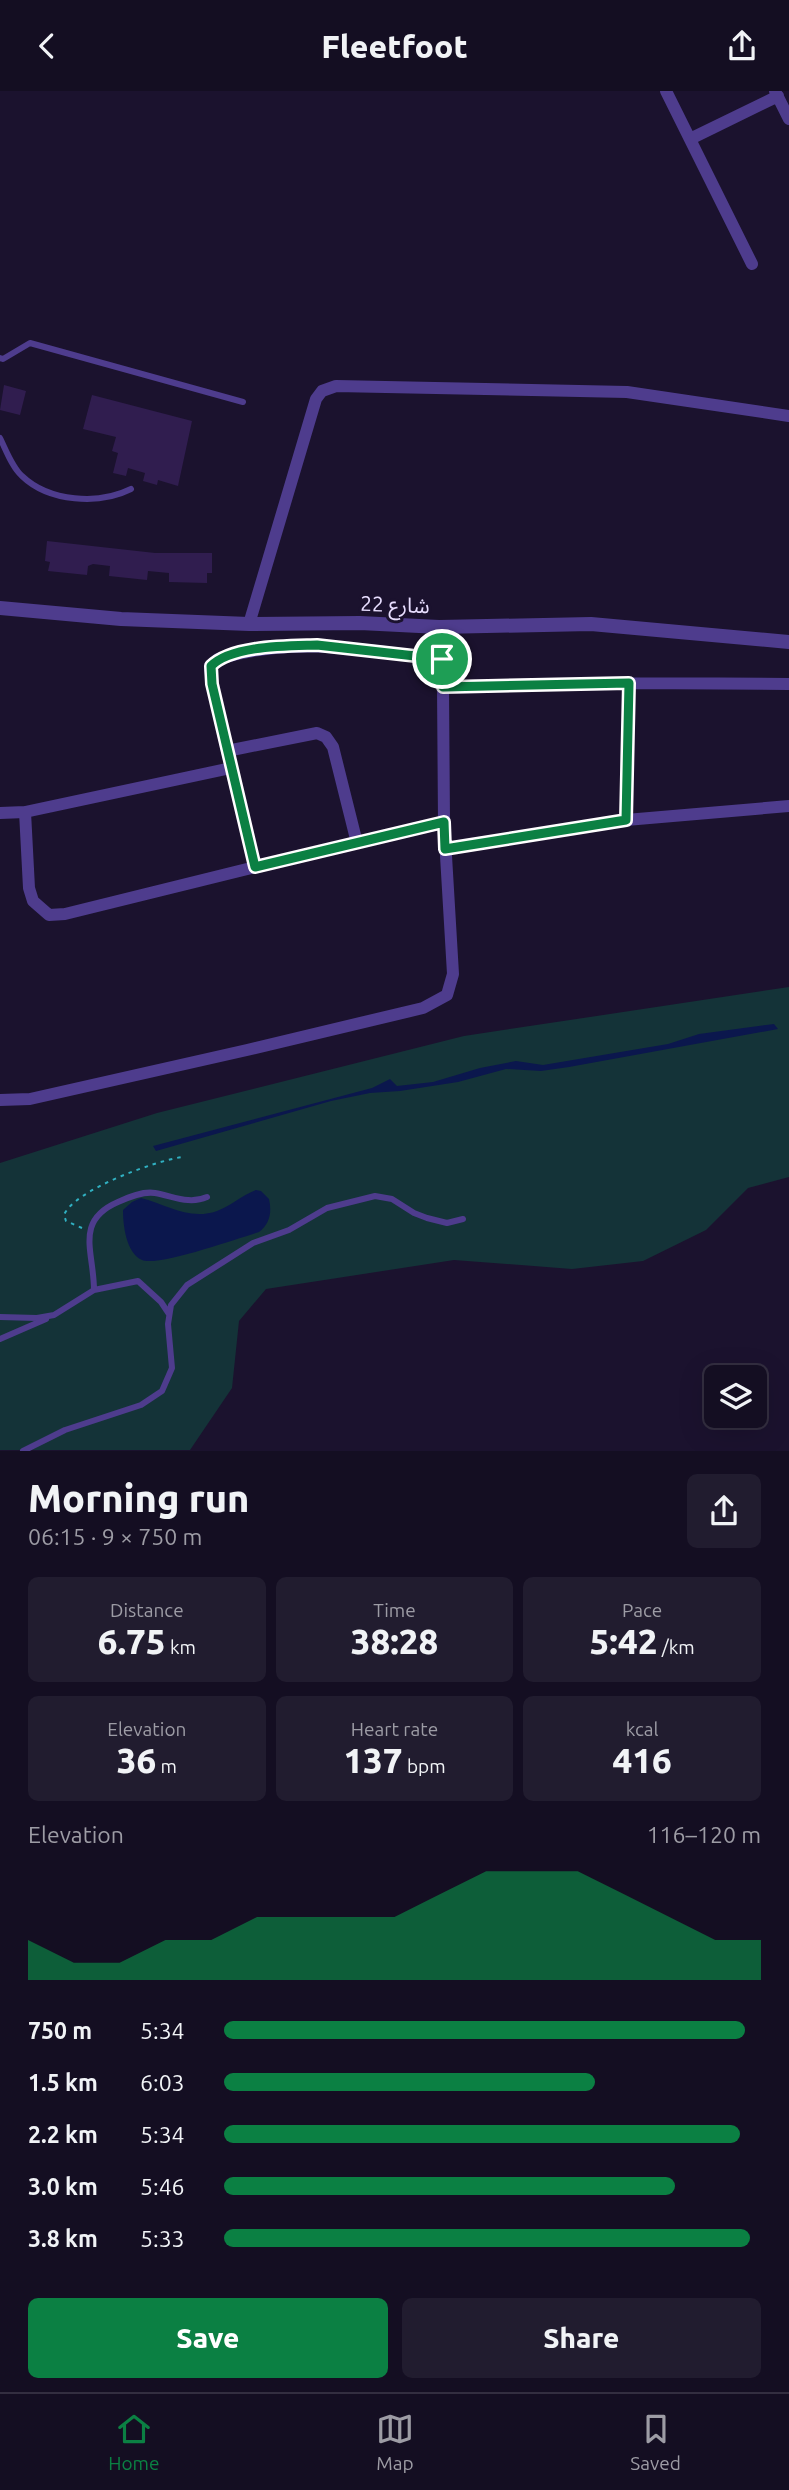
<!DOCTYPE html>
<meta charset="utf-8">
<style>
body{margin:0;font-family:Ubuntu,"Noto Sans Arabic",sans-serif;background:#211c2f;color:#f1f3f6;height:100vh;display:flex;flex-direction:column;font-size:26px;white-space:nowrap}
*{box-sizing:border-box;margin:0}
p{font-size:23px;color:#9d9ca5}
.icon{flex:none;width:38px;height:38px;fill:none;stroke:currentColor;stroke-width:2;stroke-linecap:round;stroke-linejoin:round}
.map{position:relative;height:1360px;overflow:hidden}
.side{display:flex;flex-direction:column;background:#140e22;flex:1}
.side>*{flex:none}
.controls{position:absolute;left:704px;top:1274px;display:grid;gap:14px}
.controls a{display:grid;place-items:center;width:63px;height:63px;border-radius:10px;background:#140e22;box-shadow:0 7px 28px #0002,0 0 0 2px #332e40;font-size:35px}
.pin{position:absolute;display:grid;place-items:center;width:60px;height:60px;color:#fff;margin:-30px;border:4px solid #fff;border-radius:50%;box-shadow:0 2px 7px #0007}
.round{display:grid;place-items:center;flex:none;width:74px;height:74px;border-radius:10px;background:#211c2f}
.summary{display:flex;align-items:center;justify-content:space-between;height:119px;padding:0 28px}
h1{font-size:38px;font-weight:800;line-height:52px}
.figures{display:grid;grid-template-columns:repeat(3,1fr);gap:10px;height:119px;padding:7px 28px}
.figures div{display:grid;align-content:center;border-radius:10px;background:#211c2f;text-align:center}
.figures b{font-size:35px;font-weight:800}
.figures small{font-size:19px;font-weight:400}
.figures p{font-size:19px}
.chart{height:196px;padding:14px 28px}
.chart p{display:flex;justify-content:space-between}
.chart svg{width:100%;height:126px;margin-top:7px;fill:#0b8043;opacity:.7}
.cta{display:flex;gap:14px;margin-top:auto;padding:14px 28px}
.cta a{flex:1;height:80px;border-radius:10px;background:#0b8043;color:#fff;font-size:28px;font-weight:800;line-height:80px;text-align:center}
.cta a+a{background:#211c2f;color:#f1f3f6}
ul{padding:0 28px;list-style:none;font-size:23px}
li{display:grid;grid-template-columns:112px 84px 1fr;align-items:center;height:52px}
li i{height:18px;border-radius:9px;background:#0b8043}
header{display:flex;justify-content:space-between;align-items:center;height:91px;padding:0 28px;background:#140e22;font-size:32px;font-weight:800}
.dock{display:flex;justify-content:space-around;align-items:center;height:98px;border-top:2px solid #332e40;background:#140e22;font-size:19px;color:#9d9ca5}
.dock a{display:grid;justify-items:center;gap:4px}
.dock .current{color:#0b8043}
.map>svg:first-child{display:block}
.green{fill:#143338}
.water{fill:#0b174d}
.building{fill:#301d4f}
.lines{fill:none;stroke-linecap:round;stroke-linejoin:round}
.path{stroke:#30b0c1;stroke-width:2;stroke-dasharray:3.5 5;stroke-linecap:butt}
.service{stroke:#4e3c8d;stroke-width:6}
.minor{stroke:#4e3c8d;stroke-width:12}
.tertiary{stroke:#4e3c8d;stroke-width:14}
.route-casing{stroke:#fff;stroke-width:14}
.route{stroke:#0b8043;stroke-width:9}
.labels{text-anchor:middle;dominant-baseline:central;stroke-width:6;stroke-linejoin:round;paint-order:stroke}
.street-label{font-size:21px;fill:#e8deff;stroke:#1b122e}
</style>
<header><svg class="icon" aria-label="back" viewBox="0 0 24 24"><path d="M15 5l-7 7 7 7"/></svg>Fleetfoot<svg class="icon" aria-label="share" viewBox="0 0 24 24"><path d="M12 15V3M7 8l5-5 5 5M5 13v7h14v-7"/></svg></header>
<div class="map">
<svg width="789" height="1360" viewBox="0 0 789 1360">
<rect width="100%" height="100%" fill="#1b122e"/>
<path class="green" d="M789,896V1086L748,1097L706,1139L643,1170L572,1178L454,1169L266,1198L239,1230L232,1297L190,1359H0V1072L157,1022L464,945Z"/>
<path class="water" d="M774,933L778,938L569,976L541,980L506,978L458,991L400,1000L370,1002L331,1010L156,1060L153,1055L372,997L390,988L397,995L433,991L480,977L516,970L543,974L668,953L699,943Z
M256,1099L261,1100L269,1108C272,1121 270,1133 259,1141C239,1147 157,1176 142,1169C126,1162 123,1134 123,1119L132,1111L141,1107C166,1113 189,1130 217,1120C231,1115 242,1104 256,1099Z"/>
<path class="building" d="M4,294L26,300L20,324L0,319Z
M92,304L192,330L178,395L158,389L157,394L143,390L145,382L128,377L126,385L113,382L118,362L112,360L116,346L83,338Z
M47,450L155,462H212V482H207V492L169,491V482L148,480L147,489L109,485L110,475L93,473L88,475L87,484L48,480L50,471L45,470Z"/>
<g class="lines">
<path class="path" d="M82,1137L66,1130L64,1124C74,1099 155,1070 182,1066"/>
<path class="service" d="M0,267L3,268L30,252L243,311
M0,347C6,359 12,376 22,385C49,411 99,414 131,398
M94,1199L138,1190L161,1211L169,1223
M0,1226L37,1227L54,1224L94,1199C94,1161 74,1130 118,1111C129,1106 143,1100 155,1102C173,1105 189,1114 207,1106
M0,1248L46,1228
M23,1360L65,1339L141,1314L162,1300L172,1277L168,1233L171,1214L187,1194L253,1152L289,1139L327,1117L375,1105L392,1108L414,1122L427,1127L447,1132L463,1128"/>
<path class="minor" d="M666,0L752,173
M775,0L789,28
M690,48L778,5
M249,533L316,308L322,300L336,295L627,301L789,325
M443,596L629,592L789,593
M227,660L317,642L326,646L333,656L357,752
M231,677L212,593L210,575L218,568C293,545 366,559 442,568
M25,721L29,797L33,810L49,824L65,823L255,776
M0,722L25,721L231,677L255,776L444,731
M626,729L629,592
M445,758L626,729L789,715
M0,1009L30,1008L247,959L423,917L447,904L453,883L444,731L443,596L439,536"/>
<path class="tertiary" d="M0,517L121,528L249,533L360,532L439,536L591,533L789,551"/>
</g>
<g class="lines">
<defs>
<path id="route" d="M317,554L442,568L443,596L629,592L626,729L445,758L444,731L255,776L212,593L211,575C232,554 288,555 317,554Z"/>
</defs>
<use href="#route" class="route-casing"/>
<use href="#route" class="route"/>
</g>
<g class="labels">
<g class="street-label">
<text transform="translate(395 513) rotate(2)">شارع 22</text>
</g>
</g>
</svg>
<div class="controls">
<a><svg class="icon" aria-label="layers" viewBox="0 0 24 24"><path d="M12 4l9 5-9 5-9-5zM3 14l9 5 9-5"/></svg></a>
</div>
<div class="pin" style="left:442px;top:568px;background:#1e9e55"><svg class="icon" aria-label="arrive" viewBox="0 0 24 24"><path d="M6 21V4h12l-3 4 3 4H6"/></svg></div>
</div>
<section class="side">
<div class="summary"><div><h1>Morning run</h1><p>06:15 · 9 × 750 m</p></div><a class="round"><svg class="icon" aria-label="share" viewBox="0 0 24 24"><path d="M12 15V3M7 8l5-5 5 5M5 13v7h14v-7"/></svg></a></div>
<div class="figures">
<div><p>Distance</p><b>6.75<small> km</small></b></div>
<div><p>Time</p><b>38:28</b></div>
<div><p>Pace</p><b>5:42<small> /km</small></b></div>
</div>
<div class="figures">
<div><p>Elevation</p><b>36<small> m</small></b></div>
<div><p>Heart rate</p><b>137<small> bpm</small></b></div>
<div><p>kcal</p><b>416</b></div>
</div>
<div class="chart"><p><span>Elevation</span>116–120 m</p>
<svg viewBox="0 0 160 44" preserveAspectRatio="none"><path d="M0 44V30L10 38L20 38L30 30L40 30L50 22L60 22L70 22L80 22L90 14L100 6L110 6L120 6L130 14L140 22L150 30L160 30V44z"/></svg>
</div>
<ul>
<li><b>750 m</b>5:34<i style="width:97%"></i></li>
<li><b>1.5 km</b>6:03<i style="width:69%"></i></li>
<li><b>2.2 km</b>5:34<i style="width:96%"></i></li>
<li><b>3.0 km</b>5:46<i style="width:84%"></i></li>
<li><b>3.8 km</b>5:33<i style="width:98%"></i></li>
</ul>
<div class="cta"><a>Save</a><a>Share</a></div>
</section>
<nav class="dock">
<a class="current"><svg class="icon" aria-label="home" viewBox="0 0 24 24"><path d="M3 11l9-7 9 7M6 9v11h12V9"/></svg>Home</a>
<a><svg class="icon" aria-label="map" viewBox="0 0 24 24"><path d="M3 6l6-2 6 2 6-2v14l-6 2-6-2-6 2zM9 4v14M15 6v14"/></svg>Map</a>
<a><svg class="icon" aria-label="saved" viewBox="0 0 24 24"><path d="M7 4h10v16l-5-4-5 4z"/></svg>Saved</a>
</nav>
